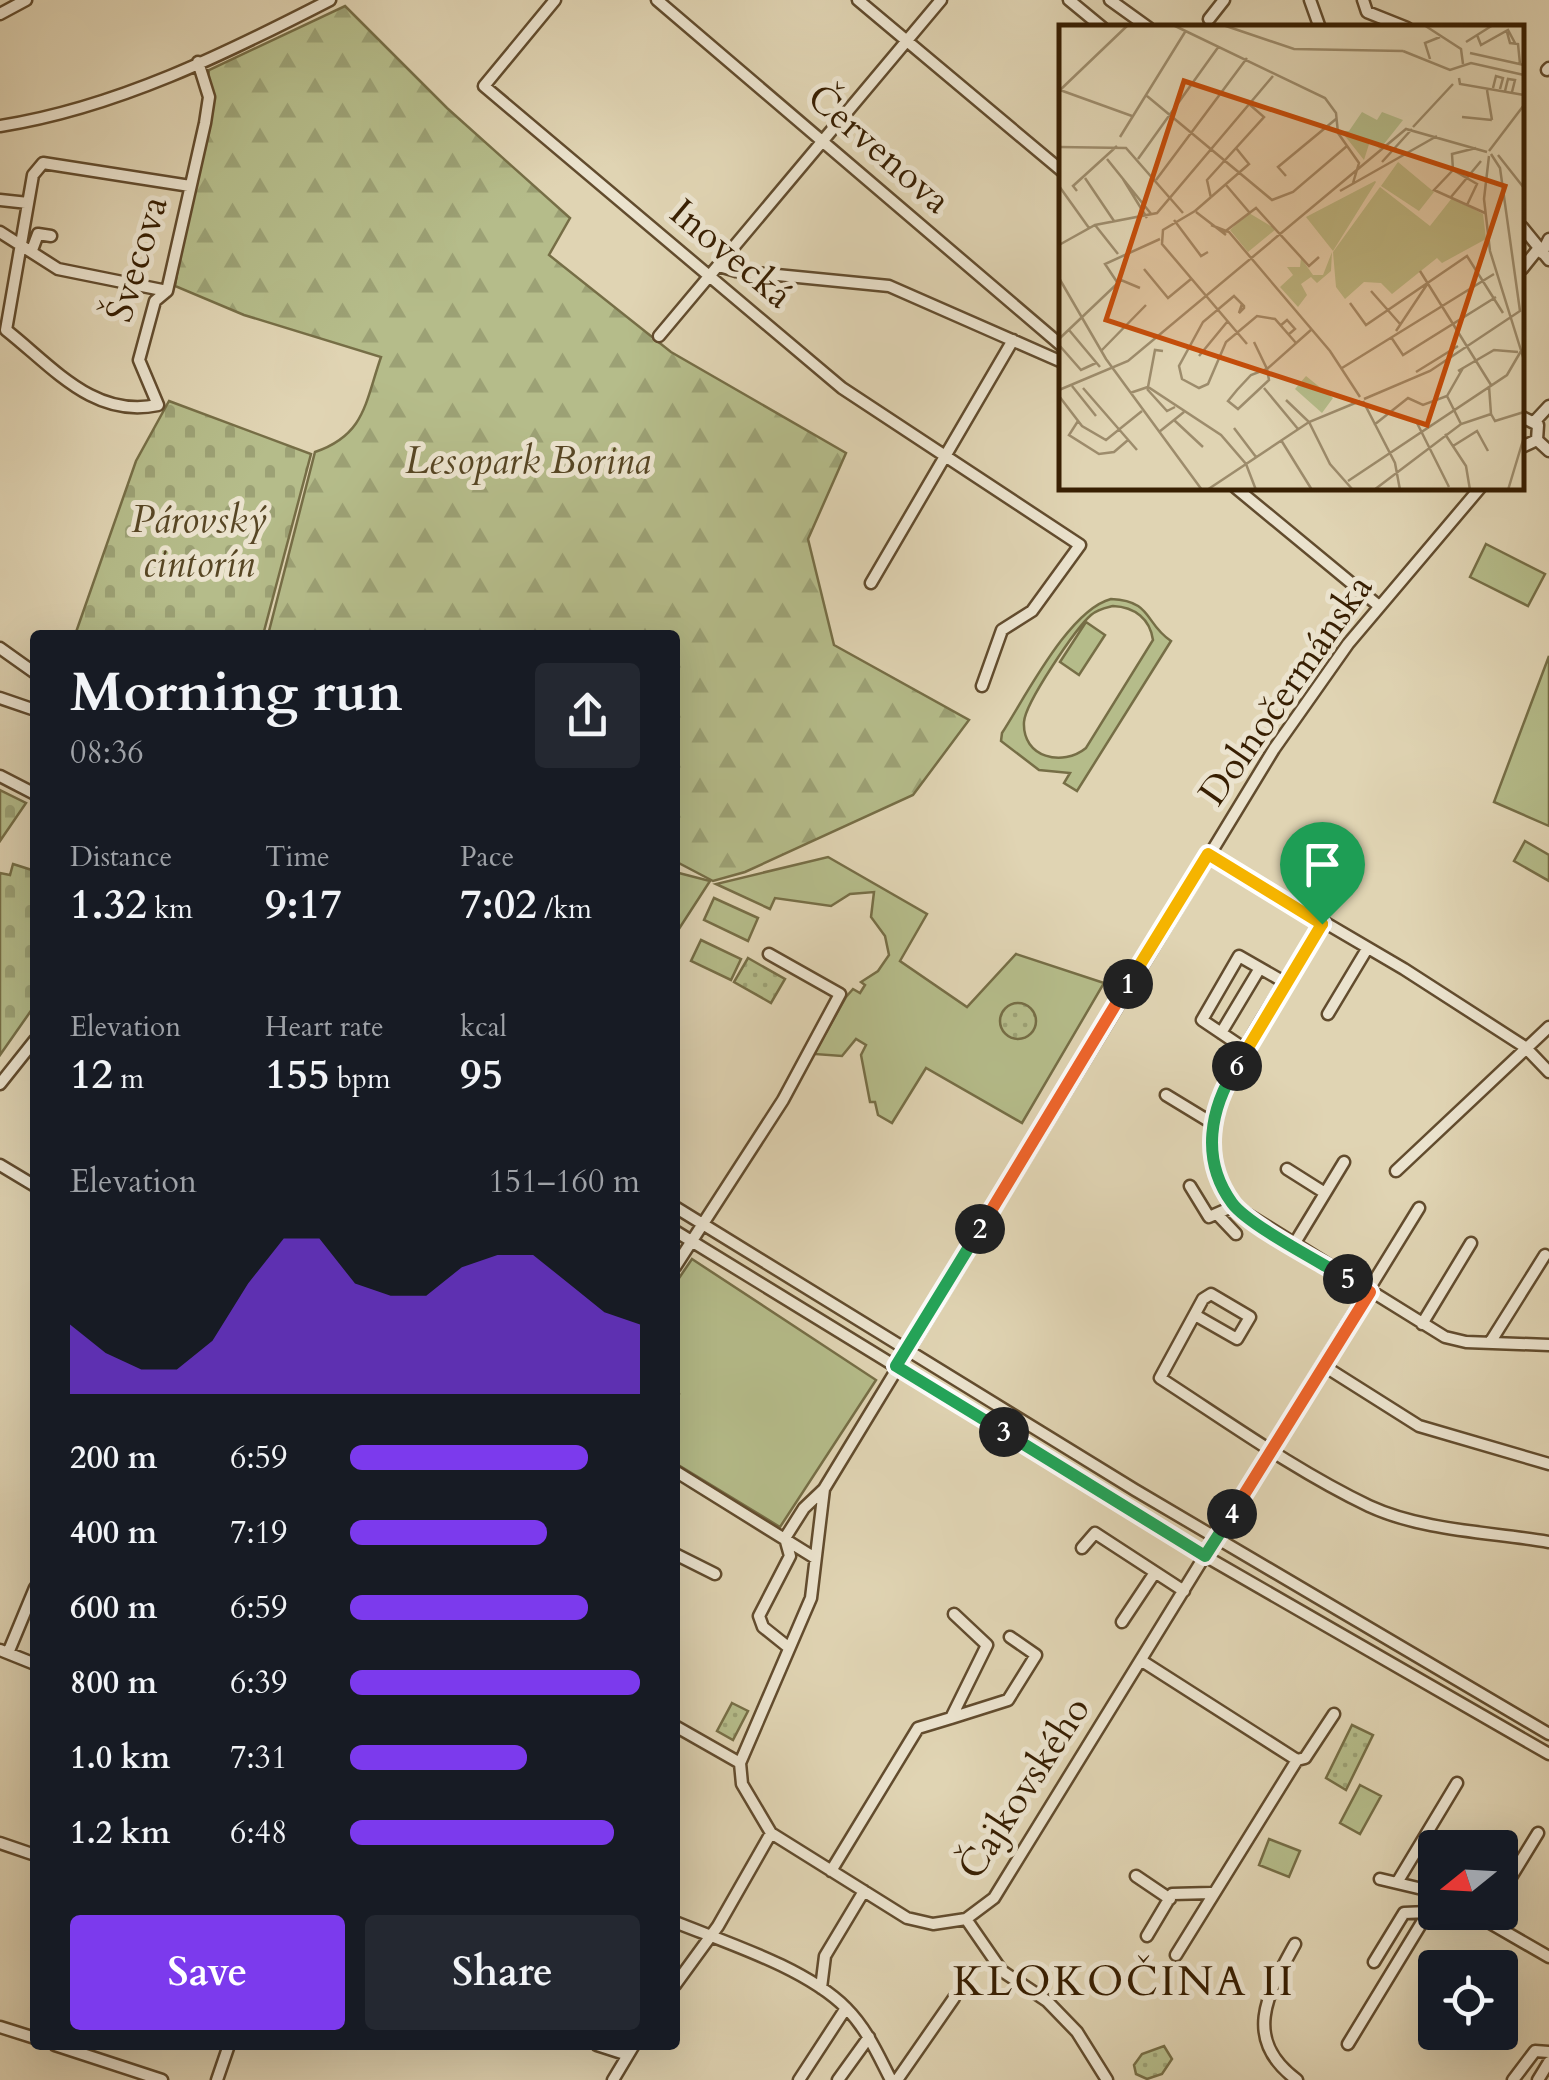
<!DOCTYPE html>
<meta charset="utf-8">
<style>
body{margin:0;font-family:Cardo,serif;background:#242831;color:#f1f3f6;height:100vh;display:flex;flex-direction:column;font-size:38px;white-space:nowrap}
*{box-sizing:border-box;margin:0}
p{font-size:32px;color:#9ea1a6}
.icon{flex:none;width:55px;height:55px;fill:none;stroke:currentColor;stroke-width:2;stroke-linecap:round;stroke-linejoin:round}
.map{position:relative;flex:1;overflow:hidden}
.drawer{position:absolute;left:30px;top:630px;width:650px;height:1420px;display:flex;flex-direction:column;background:#171b24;border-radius:10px;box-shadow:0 10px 40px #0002}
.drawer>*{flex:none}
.needle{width:65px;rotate:252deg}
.buttons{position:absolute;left:1418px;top:1830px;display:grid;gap:20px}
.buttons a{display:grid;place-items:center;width:100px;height:100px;border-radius:10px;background:#171b24;box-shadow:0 10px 40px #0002;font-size:50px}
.pin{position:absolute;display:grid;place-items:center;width:85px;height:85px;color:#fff;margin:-102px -42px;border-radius:50% 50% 50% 0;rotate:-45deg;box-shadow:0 0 10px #0007}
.pin .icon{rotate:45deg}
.km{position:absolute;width:50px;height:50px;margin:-25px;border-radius:50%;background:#222;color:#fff;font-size:28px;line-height:50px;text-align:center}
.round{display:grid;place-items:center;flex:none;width:105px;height:105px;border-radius:10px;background:#242831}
.headline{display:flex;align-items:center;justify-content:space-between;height:170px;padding:0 40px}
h1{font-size:55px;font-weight:700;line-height:75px}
.figures{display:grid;grid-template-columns:repeat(3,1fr);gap:15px;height:170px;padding:10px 40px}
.figures div{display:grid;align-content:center}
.figures b{font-size:42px;font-weight:700}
.figures small{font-size:28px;font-weight:400}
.figures p{font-size:28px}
.chart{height:280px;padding:20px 40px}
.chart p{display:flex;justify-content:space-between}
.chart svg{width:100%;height:180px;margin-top:10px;fill:#7c3aed;opacity:.7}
.button{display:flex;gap:20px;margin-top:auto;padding:20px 40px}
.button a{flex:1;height:115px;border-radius:10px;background:#7c3aed;color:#fff;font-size:40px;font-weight:700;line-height:115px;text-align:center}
.button a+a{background:#242831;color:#f1f3f6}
ul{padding:0 40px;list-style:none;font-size:32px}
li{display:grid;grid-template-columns:160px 120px 1fr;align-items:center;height:75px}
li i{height:25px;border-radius:12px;background:#7c3aed}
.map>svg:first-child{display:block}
.green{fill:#b5bc8a;stroke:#766e46;stroke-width:2.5;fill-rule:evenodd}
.forest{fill:url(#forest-firs);stroke:#766e46;stroke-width:2.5}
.cemetery{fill:url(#cemetery-stones);stroke:#766e46;stroke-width:2.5}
.park{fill:url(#park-dots);stroke:#766e46;stroke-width:2.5}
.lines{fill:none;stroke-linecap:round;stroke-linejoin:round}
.minor-casing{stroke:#624c2e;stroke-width:15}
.minor{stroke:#ebe3ce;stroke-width:10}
.split-1-casing{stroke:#fff;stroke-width:20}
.split-2-casing{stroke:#fff;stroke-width:20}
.split-3-casing{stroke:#fff;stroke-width:20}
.split-4-casing{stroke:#fff;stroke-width:20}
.split-5-casing{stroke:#fff;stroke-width:20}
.split-6-casing{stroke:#fff;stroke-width:20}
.split-7-casing{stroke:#fff;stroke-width:20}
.split-1{stroke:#f5b400;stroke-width:12}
.split-2{stroke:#f0652b;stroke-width:12}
.split-3{stroke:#22a559;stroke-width:12}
.split-4{stroke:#22a559;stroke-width:12}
.split-5{stroke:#f0652b;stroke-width:12}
.split-6{stroke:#22a559;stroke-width:12}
.split-7{stroke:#f5b400;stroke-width:12}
.labels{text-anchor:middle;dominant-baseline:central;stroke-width:10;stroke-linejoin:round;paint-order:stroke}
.street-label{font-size:38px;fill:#381f02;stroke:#ebe3ce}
.park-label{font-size:38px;font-style:italic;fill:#574624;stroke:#ebe3ce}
.quarter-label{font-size:42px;letter-spacing:2.5px;fill:#381f02;stroke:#ebe3ce}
.inset-road{fill:none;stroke:#9d8c6c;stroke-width:2.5}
.view{fill:#c54d0a;fill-opacity:0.15;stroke:#c54d0a;stroke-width:5}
.inset-edge{fill:none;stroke:#381f02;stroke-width:5}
</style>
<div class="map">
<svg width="1549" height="2080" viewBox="0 0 1549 2080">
<defs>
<pattern id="forest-firs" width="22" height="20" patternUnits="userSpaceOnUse" patternTransform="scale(2.5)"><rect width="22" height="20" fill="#b5bc8a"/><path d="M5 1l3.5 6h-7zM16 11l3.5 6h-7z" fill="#9ca175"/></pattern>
<pattern id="cemetery-stones" width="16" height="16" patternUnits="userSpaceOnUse" patternTransform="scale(2.5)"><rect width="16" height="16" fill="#b5bc8a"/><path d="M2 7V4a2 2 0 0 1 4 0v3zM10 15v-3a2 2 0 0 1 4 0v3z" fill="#9ca175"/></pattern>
<pattern id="park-dots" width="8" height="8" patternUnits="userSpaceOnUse" patternTransform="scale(2.5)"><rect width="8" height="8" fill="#b5bc8a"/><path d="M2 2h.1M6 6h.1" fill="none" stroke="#9ca175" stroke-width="1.8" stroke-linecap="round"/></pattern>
</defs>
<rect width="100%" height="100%" fill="#e0d4b3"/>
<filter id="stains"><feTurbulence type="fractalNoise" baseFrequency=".002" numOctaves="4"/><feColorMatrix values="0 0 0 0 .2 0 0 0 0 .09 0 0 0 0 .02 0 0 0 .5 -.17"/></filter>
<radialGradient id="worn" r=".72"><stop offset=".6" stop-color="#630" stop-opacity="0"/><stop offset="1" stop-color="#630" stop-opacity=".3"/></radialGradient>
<path class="green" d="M1486,544L1545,574L1528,606L1470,577Z
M1111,599C1153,601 1144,623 1171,641L1077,791L1064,783L1070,773L1039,770L1001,741L1002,733C1026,696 1069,610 1111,599ZM1113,606C1135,607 1150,619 1153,640L1086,748C1063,767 1022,758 1024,722C1025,703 1076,628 1091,615C1098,609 1105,608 1113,606Z
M1086,622L1105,635L1079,675L1060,662Z
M1549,656V826L1494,802Z
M1525,841L1549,855V881L1514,861Z
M828,857L927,914L900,961L967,1007L1016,954L1104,983L1022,1123L926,1068L892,1123L878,1115L875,1102H870L861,1055L866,1045L856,1039L842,1056L814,1054L846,997L853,989L860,993L865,985L861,982L878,971L889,955L885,936L871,917L874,892L850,894L831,906L775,898L770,909L716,884Z
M675,872L710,881L675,935Z
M714,898L758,918L748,941L704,920Z
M701,940L741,959L731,980L691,961Z
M692,1259L876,1380L780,1527L675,1463V1401L679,1394L675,1391V1284Z
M1360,1785L1381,1796L1360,1834L1340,1823Z
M1269,1839L1300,1851L1289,1877L1259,1865Z"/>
<path class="forest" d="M345,6L447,108L570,218L549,255L671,352L846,453L808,539L834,645L969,720L913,795L745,872L713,881L675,861V635H268L315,452C365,435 365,403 381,357L244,315L175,286L209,70Z"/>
<path class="cemetery" d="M169,401L311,454L263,635H75L136,461Z
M0,790L26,803L0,841Z
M13,864L35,871V1005L0,1055V873L10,875Z"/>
<path class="park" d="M748,958L785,979L771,1003L734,982Z
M1000 1021a18 18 0 1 1 36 0a18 18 0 1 1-36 0Z
M732,1703L748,1711L733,1740L717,1731Z
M1352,1725L1373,1735L1346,1790L1326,1778Z
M1164,2046L1172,2059L1162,2074L1147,2079L1136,2074L1134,2065L1142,2054Z"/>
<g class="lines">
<defs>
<path id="minor" d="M555,0L484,86L842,388L1080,545L1032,611L1002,630L982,686
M657,0L1062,346
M858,0L1062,171
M1069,0L1103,28
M1110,0L1149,28
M1310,0L1320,28
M1363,0L1367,12L1407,28
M0,14L26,0
M1209,19L1224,0
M1547,70L1549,68
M0,126C116,108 227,53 330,0
M0,200L28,203
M1522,227L1549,260
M0,232L58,269L167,291
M32,250L38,234L51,236
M1542,253L1549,239
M719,266L736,271L889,286L1062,362
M1522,269L1538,249
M6,330C53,367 94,419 158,405L139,360L155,301L167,291L205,123L209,97L198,62
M6,330L33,175L43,163L190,186
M659,336L941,0
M1522,417L1538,425L1537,440
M1535,421L1549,406
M1537,440L1549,451
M1522,447L1537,440
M1236,488L1379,606
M871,583L1013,340
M0,648L35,673
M0,698L35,710
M0,776L35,794
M1208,854L1404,969L1525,1047L1549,1072
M1322,924C1292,974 1204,1095 1211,1149C1213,1169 1224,1189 1234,1206L1445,1337L1466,1342L1549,1345
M1328,1014L1367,949
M1221,1033L1260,968
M1248,1051L1202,1020L1239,956L1286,983
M0,1084L35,1040
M1166,1095L1212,1123
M0,1165L35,1186
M1287,1169L1325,1193
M1396,1171L1549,1027
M1190,1186L1209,1217L1234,1206
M675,1207L1135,1490L1549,1734
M1217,1214L1236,1234
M675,1231L1205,1556L1549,1754
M1293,1246L1344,1162
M675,1267L783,1100L840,994L769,954
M1195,1315L1237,1339L1250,1317L1211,1294L1203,1299L1160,1378C1228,1422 1296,1471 1369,1506C1423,1531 1491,1532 1549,1542
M1422,1324L1471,1243
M1491,1341L1545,1255
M1324,1366L1419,1426L1549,1464
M675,1471L815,1558
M824,1489L811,1598L740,1763L742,1784L771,1833L907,1918L933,1924L966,1919L994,1898L1419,1208
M1082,1548L1095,1533L1184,1591
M675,1554L715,1574
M1122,1622L1154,1574
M788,1647L763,1627L759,1616L790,1556L785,1538L804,1508L824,1489L1274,749L1348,644L1480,488
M0,1650L35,1664
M8,1653L35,1588
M1142,1661L1297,1760L1176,1955
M951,1718L1008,1700L1036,1655L1010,1637
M675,1726L740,1763
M1297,1760L1305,1758L1334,1714
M0,1843L35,1855
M831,1871L918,1728L951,1718L987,1645L954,1614
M1136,1876L1170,1899
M1380,1879L1435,1892
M1398,1881L1457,1783
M1500,1895L1538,1833
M1471,1912L1549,1957
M966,1919L1002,1971L1047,2001L1077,2032L1107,2080
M675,1922C727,1943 806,1968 846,2008C867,2029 878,2055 891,2080
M1147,1936L1172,1894L1211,1893
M1295,1944C1268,1993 1241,2039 1297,2080
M1374,1962L1404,1913L1428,1912
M675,1985L718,1926L771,1833
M821,1988L825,1956L864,1891
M0,2027L35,2038
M1348,2044L1435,1901
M55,2045L162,2080
M597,2045L628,2055
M217,2080L229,2045
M613,2080L634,2045
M799,2080L846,2008
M838,2080L869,2037
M897,2080L954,1998
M1513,2080L1535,2051L1549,2052
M1538,2080L1549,2062"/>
</defs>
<use href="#minor" class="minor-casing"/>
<use href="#minor" class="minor"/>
</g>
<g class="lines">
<defs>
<path id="split-1" d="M1128,984L1208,854L1322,924"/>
<path id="split-2" d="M980,1229L1128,984"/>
<path id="split-3" d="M980,1229L896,1366L1004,1432"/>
<path id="split-4" d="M1004,1432L1205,1556L1232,1514"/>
<path id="split-5" d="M1232,1514L1370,1292L1348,1279"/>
<path id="split-6" d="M1237,1066C1210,1108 1200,1159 1232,1203C1248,1225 1322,1263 1348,1279"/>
<path id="split-7" d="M1237,1066L1322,924"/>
</defs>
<use href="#split-1" class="split-1-casing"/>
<use href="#split-2" class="split-2-casing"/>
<use href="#split-3" class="split-3-casing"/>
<use href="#split-4" class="split-4-casing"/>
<use href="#split-5" class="split-5-casing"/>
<use href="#split-6" class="split-6-casing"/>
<use href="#split-7" class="split-7-casing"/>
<use href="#split-1" class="split-1"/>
<use href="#split-2" class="split-2"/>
<use href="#split-3" class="split-3"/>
<use href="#split-4" class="split-4"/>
<use href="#split-5" class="split-5"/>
<use href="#split-6" class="split-6"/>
<use href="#split-7" class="split-7"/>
</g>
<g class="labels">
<g class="street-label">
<text transform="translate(879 149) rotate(41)">Červenova</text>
<text transform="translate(731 254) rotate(40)">Inovecká</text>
<text transform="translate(137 259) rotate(-73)">Švecova</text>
<text transform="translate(1286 690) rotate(-55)">Dolnočermánska</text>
<text transform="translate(1024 1788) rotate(-57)">Čajkovského</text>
</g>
<g class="park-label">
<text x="528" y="461">Lesopark Borina</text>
<text x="199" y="520">Párovský<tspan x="199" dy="44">cintorín</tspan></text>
</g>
<g class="quarter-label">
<text x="1124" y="1981">KLOKOČINA II</text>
</g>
</g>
<g transform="translate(1059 25)">
<rect width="465" height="465" fill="#e0d4b3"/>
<path d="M316,156L317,157L274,226L247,192ZM190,188L217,204L189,227L171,205ZM273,227L272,246L258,258L252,252L242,259L248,270L239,282L221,262L234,250L228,242H241L242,233L254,250H264ZM247,351L274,373L263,388L236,364Z" fill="#b5bc8a"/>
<path d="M321,162L371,201L393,173L424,189L427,214L383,238L378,233L333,269L322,258L305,257L286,274L277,262L274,227Z" fill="#b5bc8a"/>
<path d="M303,87L318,95L323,87L344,95L321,124L311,116L305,135L282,106H290ZM339,137L375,167L360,186L322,161Z" fill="#b5bc8a"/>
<path class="inset-road" d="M114,0L266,73L277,88L279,108L300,138L294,158M164,0L235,24L344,26M365,0L402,24L404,39M448,7L451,18L459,19L461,39M418,10L422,20L449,5L456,18M407,17L434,0M344,26L391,45L412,38L465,50M411,28L465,40M371,34L366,18L381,12M400,53L401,59L465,70M434,63L437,51L444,53L441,64M1,65L73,91M428,65L433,95M0,66L69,0M446,66L449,54L456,55L453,67M88,71L213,175L234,167L288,121M403,92L433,95M354,102L394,59M61,112L126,7M0,122L67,123L124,188M430,126L465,80M439,130L465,163M430,131L425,174L431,226L465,335M48,134L93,190M79,134L160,21M323,137L353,104M394,145L375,165L426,188M394,145L418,159L408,180M394,145L393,129L417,123M227,151L219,142L277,94M26,153L55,196M64,154L88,193M97,155L188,33M167,160L190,187M0,161L30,203M18,166L14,161L58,121M281,166L378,111M392,172L422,136M152,173L148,155L205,92L190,79M136,186L104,205L103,219L188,319M136,186L190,139L177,123M137,187L167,210M115,195L142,231L149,227M36,200L59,229M152,200L170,207L271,326L301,372M164,208L197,183L250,241L260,232M0,220L36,200L98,188L214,51M85,244L109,273L132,254M361,246L432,360M0,253L47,334L143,465M58,257L46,239L101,214M312,266L342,300M291,278L307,300L408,231L444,288M183,279L180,288L185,283V281L175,271L144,297L120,341L123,354L140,363L149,359L167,317L198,291L216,294L237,318M221,301L228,295L236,304L229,310M10,305L41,342M337,306L369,258M332,312L344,330L437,272M0,314L62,255L81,263M195,317L208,344L210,355L179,384L169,376L178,365L192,350L208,344L253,304M0,320L22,345L37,338M42,326L87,280M140,331L168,297M283,343L435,249M399,346L435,325L459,327M357,347L399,321M13,361L37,391M89,362L96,325L104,326M24,363L78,425M205,363L239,404M88,364L108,386L116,382M0,365L69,336L347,104L428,127M71,368L89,362L162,410L187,439L197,465M0,371L23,401L47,415L83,386M388,371L402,399M305,374L371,346L461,286L441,143L432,129M227,375L250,397L271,439L294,465M304,376L336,438L341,465M432,389L436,396L465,387M115,395L144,422M19,396L10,410L40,429L55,427L69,415M357,396L390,462M315,400L349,373L364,380L388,371L404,343M175,403L197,432M100,407L125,387M386,409L407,441L411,465M222,415L253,465M394,421L418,406L429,426M289,456L448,350L462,326M148,465L250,397L301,376M315,465L402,399L432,389L430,361M449,465L465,412"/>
<path class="view" d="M125,56L446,161L368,400L47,295Z"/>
<rect width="465" height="465" class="inset-edge"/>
</g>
<rect width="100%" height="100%" filter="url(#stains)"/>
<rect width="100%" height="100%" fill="url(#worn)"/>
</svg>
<div class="buttons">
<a><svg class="needle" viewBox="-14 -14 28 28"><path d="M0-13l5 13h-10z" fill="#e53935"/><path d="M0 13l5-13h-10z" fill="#9ea1a6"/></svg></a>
<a><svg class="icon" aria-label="locate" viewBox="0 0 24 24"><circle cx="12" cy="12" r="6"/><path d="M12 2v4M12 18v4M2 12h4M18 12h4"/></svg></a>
</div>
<div class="pin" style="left:1322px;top:924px;background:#1e9e55"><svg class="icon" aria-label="arrive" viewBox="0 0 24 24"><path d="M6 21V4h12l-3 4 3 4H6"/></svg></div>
<b class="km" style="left:1128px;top:984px">1</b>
<b class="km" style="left:980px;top:1229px">2</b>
<b class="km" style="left:1004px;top:1432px">3</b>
<b class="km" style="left:1232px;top:1514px">4</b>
<b class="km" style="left:1348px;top:1279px">5</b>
<b class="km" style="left:1237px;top:1066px">6</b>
<section class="drawer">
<div class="headline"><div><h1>Morning run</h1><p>08:36</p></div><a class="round"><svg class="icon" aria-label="share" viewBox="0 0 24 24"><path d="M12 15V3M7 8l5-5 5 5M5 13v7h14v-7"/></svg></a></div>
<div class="figures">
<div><p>Distance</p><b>1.32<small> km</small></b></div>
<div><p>Time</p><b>9:17</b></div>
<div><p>Pace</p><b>7:02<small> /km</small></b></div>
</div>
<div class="figures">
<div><p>Elevation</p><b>12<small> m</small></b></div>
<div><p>Heart rate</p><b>155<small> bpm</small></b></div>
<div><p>kcal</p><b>95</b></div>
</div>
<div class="chart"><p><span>Elevation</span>151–160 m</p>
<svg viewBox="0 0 160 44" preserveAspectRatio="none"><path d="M0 44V27L10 34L20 38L30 38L40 31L50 17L60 6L70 6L80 17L90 20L100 20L110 13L120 10L130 10L140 17L150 24L160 27V44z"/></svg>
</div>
<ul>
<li><b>200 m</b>6:59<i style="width:82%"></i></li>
<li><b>400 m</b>7:19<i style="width:68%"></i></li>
<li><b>600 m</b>6:59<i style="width:82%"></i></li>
<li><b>800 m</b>6:39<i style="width:100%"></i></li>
<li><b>1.0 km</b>7:31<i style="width:61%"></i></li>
<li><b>1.2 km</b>6:48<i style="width:91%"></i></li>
</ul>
<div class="button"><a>Save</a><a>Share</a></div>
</section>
</div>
